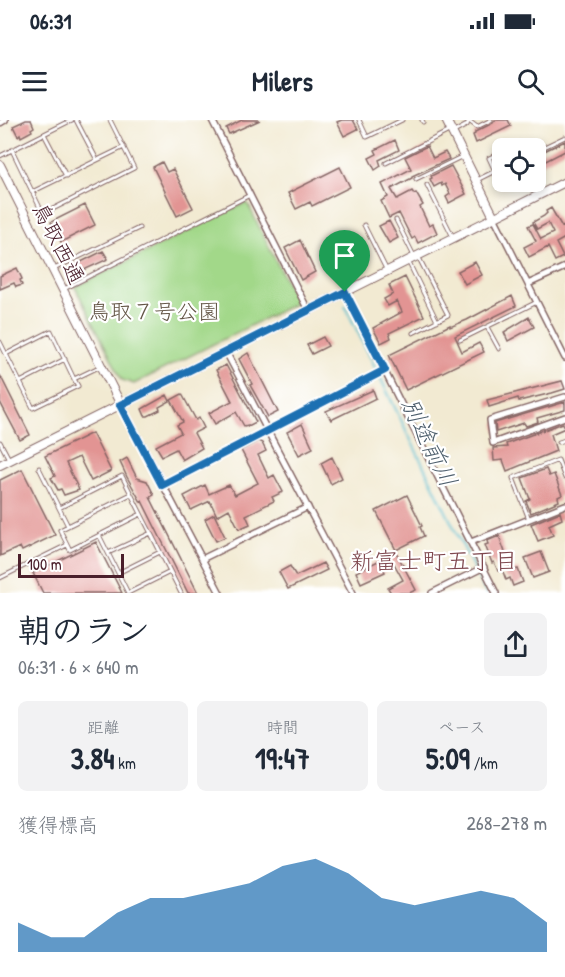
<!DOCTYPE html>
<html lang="ja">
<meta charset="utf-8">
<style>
body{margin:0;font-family:"Patrick Hand","Klee One",sans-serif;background:#f2f2f3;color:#1f2937;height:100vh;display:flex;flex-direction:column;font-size:22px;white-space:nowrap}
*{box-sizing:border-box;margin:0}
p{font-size:20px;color:#747a83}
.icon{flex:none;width:33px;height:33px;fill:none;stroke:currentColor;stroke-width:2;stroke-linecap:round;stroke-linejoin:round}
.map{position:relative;height:473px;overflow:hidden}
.details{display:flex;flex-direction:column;background:#fff;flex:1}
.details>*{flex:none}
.buttons{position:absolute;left:492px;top:18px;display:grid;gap:12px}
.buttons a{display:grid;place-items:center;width:54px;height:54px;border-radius:9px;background:#fff;box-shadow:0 3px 9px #0003;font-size:30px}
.scale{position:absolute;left:18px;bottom:15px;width:106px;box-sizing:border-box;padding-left:6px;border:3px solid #4a1f2b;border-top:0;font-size:16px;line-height:21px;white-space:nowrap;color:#4a1f2b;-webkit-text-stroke:4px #fff;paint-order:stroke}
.pin{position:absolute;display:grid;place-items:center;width:51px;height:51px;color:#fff;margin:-62px -26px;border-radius:50% 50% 50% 0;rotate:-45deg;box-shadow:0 0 6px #0007}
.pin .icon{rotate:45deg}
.round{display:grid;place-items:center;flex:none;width:63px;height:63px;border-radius:9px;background:#f2f2f3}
.head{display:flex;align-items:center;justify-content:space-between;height:102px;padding:0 18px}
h1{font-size:33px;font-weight:800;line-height:45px}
.metrics{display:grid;grid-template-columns:repeat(3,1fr);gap:9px;height:102px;padding:6px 18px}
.metrics div{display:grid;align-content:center;border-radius:9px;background:#f2f2f3;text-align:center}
.metrics b{font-size:30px;font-weight:800}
.metrics small{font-size:16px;font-weight:400}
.metrics p{font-size:16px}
.chart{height:168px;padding:12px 18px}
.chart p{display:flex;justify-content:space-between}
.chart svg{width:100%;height:108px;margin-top:6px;fill:#1f6fb2;opacity:.7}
.status{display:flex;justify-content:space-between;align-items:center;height:42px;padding:0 30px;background:#fff;direction:ltr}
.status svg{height:16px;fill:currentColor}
header{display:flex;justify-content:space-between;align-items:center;height:78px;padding:0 18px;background:#fff;font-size:27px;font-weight:800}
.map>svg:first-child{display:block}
.green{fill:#a2d889;stroke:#767c5a;stroke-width:1.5}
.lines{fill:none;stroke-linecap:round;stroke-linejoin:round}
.stream{stroke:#54bed0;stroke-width:2}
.building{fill:#e29493}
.lane-casing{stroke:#856665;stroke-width:5}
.street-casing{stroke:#856665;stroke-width:8}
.secondary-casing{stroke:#856665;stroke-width:10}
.lane{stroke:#fff;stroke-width:3}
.street{stroke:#fff;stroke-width:5}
.secondary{stroke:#fff;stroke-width:8}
.route-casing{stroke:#fff;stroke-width:12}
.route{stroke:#1f6fb2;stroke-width:8}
.labels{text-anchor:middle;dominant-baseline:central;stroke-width:4.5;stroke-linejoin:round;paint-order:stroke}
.street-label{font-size:22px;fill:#4a1f2b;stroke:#fff}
.park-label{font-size:22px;fill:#645647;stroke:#fff}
.water-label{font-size:24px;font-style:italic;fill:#4e5f6d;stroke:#fff}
.neighbourhood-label{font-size:24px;fill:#7f484f;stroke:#fff}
</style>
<div class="status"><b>06:31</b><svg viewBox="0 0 49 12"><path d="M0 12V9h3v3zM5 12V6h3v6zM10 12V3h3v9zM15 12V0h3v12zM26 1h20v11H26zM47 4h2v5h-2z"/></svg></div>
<header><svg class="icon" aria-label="menu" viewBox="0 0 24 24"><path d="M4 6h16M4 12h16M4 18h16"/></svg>Milers<svg class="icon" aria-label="search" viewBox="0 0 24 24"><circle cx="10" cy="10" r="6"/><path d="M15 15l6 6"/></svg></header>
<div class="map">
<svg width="565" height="473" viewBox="0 0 565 473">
<rect width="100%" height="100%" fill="#fff"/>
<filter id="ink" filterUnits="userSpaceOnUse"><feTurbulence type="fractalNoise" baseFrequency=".0167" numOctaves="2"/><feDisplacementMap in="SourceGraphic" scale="12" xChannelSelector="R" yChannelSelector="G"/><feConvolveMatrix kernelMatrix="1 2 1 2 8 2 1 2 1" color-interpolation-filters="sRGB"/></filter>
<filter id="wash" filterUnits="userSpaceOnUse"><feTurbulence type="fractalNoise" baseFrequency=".008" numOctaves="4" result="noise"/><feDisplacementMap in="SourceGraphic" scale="24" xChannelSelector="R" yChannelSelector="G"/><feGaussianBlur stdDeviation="1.35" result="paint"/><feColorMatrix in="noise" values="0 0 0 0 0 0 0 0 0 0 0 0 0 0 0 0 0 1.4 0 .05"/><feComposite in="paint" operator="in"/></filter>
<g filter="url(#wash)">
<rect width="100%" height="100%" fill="#f2ead2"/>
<path class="green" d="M247,82L295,179L294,184L134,264L122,260L75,167Z"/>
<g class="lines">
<path class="stream" d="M345,186L486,473"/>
</g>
<g id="blocks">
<path class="building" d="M26,0H31L34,7L31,9L32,11L21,17L20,14L18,16L13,6Z
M242,0H260L229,14L226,8Z
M342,0H353L358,9L344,16L337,2Z
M495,0H508L511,6L476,23L473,15L475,14V12L493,3Z
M395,20L399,30L379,40L381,46L375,50L369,38L377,34L375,30Z
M565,21V31L536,46V35Z
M427,26L433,38L445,32L449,39L412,56V58L391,69L397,79L412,71L414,74L416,73L423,85L420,87L429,106L433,104L437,113L418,123L415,117L412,119L399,93L389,98L381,81L388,77L382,64L411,49L405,37Z
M162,42L167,52L173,49L193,88L177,96L153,47Z
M451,46L466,74L449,83L446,77L450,74L445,64L442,66L441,63L434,67L430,59L432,58L431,56Z
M340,47L350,67L312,86L310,82L296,89L288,73Z
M85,85L95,105L61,122L51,102Z
M551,88L562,107L565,106V118L556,123L563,137L555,141L548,127L529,137L524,127L536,121L528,106L533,104L541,119L553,113L548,103L537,109L533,102L544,96L547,93L546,91Z
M389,101L398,118L389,123L379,106Z
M300,120L315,152L301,160L285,128Z
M103,131L108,139L77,153L79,157L71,161L65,150Z
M475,142L482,155L465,164L458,151Z
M17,148L22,159L20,160L22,165L16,167L14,163L0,169V156Z
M405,157L424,196L389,213L391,218L381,223L373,208L402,192L397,181L388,186L384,179L393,174L389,165Z
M512,176L516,186L455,216L462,232L479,223L484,232L406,270L389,235L450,205V207L467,200Z
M529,197L534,207L508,221L504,212Z
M323,217L328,226L312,234L307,225Z
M248,233L278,292L268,297L250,265L252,264L239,239Z
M226,245L256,302L248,306V305L244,306L236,292L215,304L209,293L232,281L216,250Z
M0,255L30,315L20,320L0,282Z
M562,261L565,269L552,273L519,281L518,278L489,287L487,280Z
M373,270L376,278L331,300L326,291Z
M182,274L196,300L199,298L204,308L194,313L202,328L182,340L176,329L162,336L156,326L181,313L177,305L183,302L171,280Z
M167,275L170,281L159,287L160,290L148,296H145L142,289Z
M565,282V290L537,298L538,302L526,306L524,303L496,312L495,303Z
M563,303L565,308L551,314L556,331L507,351L503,340L494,341L493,328L507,327L506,324Z
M302,304L313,328L299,335L287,312Z
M92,313L111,351L91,361L79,337L66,343L79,370L64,375L61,369L58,370L51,358L55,356L45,336Z
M258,321L262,323L266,331L258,335L269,358L274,355L283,372L272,377L274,381L246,395L250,404L239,409L229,389L217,396L210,381L191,390L184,376L205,365L209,374L229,365L235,375L258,363L241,330Z
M332,337L342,358L331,364L321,343Z
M127,338L137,358L147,361L154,375L150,377L198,473H188L142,381L141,382L127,357L120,342Z
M22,349L55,415L22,431L20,427L0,436V360Z
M546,349L549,356L554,354L562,375L558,377L559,381L531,393L526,381L530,379L522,358Z
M407,375L422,406L420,407L424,416L396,430L376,391Z
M560,392L562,399L549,405L553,415L538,421L531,404Z
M214,394L225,417L216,421L205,399Z
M499,416L512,451L518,449L523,462L513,466L510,458L506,460L502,449L498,451L494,442L492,443L485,425L488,424L487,421Z
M96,422L122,473H43L33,453Z
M396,432L416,470L409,473H391L388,468L403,460L393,442L383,447L385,452L361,463L356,452Z
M541,432L549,452L533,458L525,438Z
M323,443L327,450L288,469L279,452L290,446L296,456Z"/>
</g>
</g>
<g filter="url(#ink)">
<use href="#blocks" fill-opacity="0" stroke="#856665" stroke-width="1.5"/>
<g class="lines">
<defs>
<path id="lane" d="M76,0L97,40
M359,0L367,17L402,0
M422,0L423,2
M469,1L477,7L491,0
M454,12L467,5L469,0
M44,14L66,56
M510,28L515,26
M12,30L43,94L134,48L110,0
M536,31L565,17
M0,36L72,0
M386,43L449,11
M502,48L495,51L503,66
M416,59L463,36
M477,60L495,51L489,38L502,32
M427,65L453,117
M32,72L124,27
M396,100L414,136
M364,105L387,151
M409,143L437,201
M54,149L139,108
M64,169L250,75
M487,207L499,229
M413,213L448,195L418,136
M460,220L537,182
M0,222L33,288L78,266L74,259
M6,234L51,211L74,259L101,246
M20,262L65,239
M0,322L9,339
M559,322L565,320
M39,348L59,388L122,356L181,473
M131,374L60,410L70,430L141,394
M59,388L68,406
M529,399L513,358L558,340L565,358
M99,415L128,473
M108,433L151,413
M118,453L160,432
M0,458L67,425
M128,473L170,452"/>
<path id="street" d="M212,0L308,190
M0,3L5,0
M494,97L565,238
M528,164L565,147
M345,172L496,473
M226,232L353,473
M565,277L490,300L493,323L565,297
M121,285L220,473
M162,365L385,250
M471,422L565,385
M202,439L308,387
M432,473L484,447"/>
<path id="secondary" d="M446,0L494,97
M0,45L121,285
M0,345L565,62"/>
</defs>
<use href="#lane" class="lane-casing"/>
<use href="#street" class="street-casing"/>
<use href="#secondary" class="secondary-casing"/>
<use href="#lane" class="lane"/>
<use href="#street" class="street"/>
<use href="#secondary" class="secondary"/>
</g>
</g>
<g class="lines" filter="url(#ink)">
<defs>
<path id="route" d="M345,172L385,250L162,365L120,285Z"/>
</defs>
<use href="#route" class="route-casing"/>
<use href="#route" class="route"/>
</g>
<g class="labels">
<g class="street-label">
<text transform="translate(59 123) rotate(63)">鳥取西通</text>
</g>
<g class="park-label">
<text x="154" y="191">鳥取７号公園</text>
</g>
<g class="water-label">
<text transform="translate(430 322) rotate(64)">別途前川</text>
</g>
<g class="neighbourhood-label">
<text x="434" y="440">新富士町五丁目</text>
</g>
</g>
</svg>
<div class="buttons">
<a><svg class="icon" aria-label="locate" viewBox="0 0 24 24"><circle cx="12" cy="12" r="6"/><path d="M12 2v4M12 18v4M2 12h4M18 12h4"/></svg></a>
</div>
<div class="scale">100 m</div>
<div class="pin" style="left:345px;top:172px;background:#1e9e55"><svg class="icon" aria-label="arrive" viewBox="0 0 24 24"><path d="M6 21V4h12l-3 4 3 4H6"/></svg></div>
</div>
<section class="details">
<div class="head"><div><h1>朝のラン</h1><p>06:31 · 6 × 640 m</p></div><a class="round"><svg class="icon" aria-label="share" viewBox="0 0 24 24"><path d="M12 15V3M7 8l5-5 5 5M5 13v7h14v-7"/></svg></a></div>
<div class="metrics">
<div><p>距離</p><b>3.84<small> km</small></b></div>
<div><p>時間</p><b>19:47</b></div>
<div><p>ペース</p><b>5:09<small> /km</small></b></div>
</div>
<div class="chart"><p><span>獲得標高</span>268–278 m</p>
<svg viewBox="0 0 160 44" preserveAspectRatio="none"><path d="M0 44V32L10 38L20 38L30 28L40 22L50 22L60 19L70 16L80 9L90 6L100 12L110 22L120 25L130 22L140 19L150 22L160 32V44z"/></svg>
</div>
</section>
